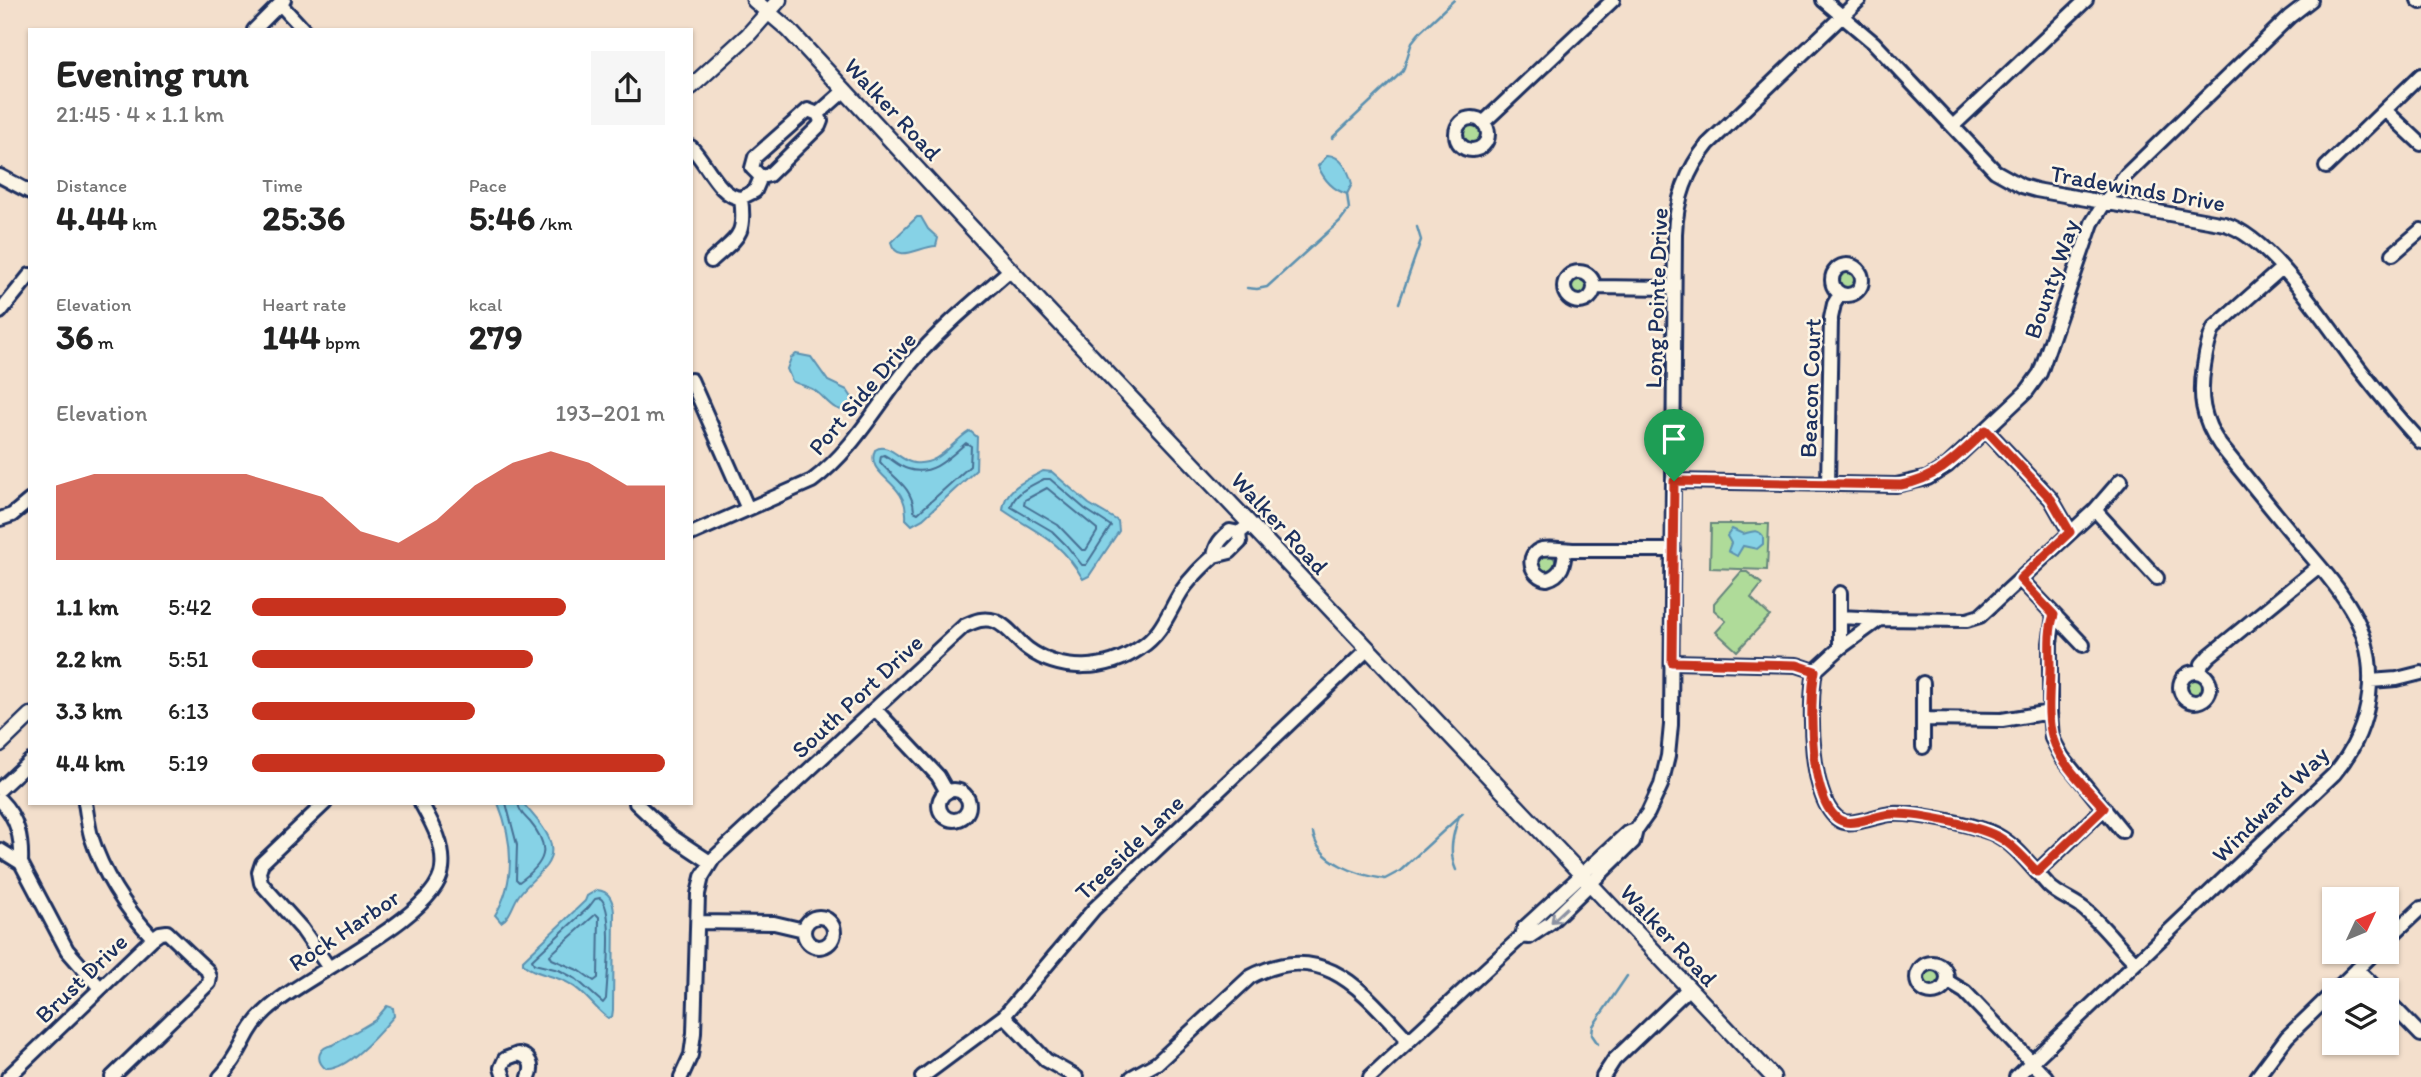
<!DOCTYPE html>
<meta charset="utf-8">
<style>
body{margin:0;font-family:Itim,sans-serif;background:#f6f6f6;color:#222;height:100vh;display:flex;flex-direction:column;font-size:26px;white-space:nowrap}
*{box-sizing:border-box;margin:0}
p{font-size:23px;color:#767676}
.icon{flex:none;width:38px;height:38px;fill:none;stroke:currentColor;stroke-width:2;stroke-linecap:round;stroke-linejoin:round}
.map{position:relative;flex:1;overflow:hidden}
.drawer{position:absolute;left:28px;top:28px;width:665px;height:777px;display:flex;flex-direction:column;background:#fff;border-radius:0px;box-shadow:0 2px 5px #0004}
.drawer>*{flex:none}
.needle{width:46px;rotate:46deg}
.fabs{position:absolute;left:2322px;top:887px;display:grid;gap:14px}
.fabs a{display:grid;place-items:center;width:77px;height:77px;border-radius:0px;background:#fff;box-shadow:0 2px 5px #0004;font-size:35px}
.pin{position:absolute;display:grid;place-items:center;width:60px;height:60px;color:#fff;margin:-72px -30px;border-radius:50% 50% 50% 0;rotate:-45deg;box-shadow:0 0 7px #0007}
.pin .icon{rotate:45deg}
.round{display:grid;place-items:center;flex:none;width:74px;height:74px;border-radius:0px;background:#f6f6f6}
.summary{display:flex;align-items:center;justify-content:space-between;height:119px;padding:0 28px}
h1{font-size:38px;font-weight:800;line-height:52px}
.metrics{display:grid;grid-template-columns:repeat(3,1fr);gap:10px;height:119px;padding:7px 28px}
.metrics div{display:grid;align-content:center}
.metrics b{font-size:35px;font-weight:800}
.metrics small{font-size:19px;font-weight:400}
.metrics p{font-size:19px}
.chart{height:196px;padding:14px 28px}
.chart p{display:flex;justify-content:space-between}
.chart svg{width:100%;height:126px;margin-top:7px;fill:#c8321e;opacity:.7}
ul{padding:0 28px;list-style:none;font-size:23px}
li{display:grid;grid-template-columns:112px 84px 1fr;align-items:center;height:52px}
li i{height:18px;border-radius:9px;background:#c8321e}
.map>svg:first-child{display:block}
.green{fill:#afdb99;stroke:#65857c;stroke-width:2}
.water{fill:#86d2e6;stroke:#5b91b0;stroke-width:2}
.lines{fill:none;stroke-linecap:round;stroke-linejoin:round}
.shore{stroke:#467094;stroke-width:2}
.stream{stroke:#5b91b0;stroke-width:2.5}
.minor-casing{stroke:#1b2f5e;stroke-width:18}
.tertiary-casing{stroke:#1b2f5e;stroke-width:19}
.minor{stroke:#fcf5e5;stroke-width:12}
.tertiary{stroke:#fcf5e5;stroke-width:14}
.oneway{stroke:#8c92a2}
.route-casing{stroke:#fff;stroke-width:14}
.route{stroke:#c8321e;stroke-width:9}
.labels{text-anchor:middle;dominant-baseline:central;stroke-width:5;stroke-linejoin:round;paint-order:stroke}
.street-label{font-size:24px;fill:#1b2f5e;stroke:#fcf5e5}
</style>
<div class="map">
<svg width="2421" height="1077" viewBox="0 0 2421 1077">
<rect width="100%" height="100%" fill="#f3dfcc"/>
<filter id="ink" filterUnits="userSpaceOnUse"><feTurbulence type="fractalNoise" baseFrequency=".0143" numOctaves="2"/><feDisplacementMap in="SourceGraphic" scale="14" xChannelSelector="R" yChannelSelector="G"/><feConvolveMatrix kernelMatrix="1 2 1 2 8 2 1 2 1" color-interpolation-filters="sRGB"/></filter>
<g filter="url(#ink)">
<path class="green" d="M1461 134a10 10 0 1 1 20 0a10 10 0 1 1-20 0Z
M1837 280a10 10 0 1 1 20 0a10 10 0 1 1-20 0Z
M1570 287a9 9 0 1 1 18 0a9 9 0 1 1-18 0Z
M1711,524H1769L1767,570L1710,568Z
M1538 564a9 9 0 1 1 18 0a9 9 0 1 1-18 0Z
M1741,572H1747L1762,584L1751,598L1770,616L1737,651L1716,632L1726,621L1714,610V603Z
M2185 687a9 9 0 1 1 18 0a9 9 0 1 1-18 0Z
M1922 978a10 10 0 1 1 20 0a10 10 0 1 1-20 0Z"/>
<path class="water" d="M1328,155C1341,156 1349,171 1352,184L1347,194C1333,190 1324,180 1318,166Z
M917,217H921L928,229L938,238L936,246C920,246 897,265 891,242Z
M796,354L811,357L828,381L847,390L853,399L849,409C833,414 826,397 814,390C807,386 799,385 792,381L787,369L791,358Z
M970,431L977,437L976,470L923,519L912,525L906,519C909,480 864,477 875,450C889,441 900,462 914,463C940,466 951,442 970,431Z
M1043,471L1052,472L1089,504L1118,521L1119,531L1089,576L1083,579C1059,538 1039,535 1003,510C1004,488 1026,481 1043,471Z
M1732,529L1743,534C1751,532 1757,528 1763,536V544L1757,549L1743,546L1737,556L1728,551L1731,543L1727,536Z
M498,803H523C536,820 563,842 546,866C538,876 527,884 519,895C513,903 511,917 501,922L495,915C516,881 513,840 498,803Z
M597,890C610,891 613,901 614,912L613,1010L612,1017L608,1018C594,1008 585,992 570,984C556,975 535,975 523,964V960L585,901L587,896Z
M387,1006L393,1008L394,1016C381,1031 348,1071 326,1069C314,1059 319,1047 333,1045L375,1020Z"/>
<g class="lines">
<path class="shore" d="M966,443L971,446L970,466L918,513L914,511C913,487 893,478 880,462L881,456L884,455C892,459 899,467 908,469C932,477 950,457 966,443Z
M1044,479H1050L1085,509L1111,526L1086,565H1082L1066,545L1052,531L1011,507C1015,492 1031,486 1044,479Z
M1047,488L1097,529V532L1086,550H1082L1058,525L1024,505L1025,500Z
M506,803L517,845L516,879L519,882C546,863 552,848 530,822C524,816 519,811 518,803
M600,898C615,908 607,979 606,999L603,1003L576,979L559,970L534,964L532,960L589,907L595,899Z
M596,914L599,917L598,978L594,981L580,971L552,959L550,955Z"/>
<path class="stream" d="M1332,138L1403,71L1412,42L1420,32L1454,0
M1247,288L1257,289L1267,287L1340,221L1349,209L1347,194
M1399,303L1421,240L1417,227
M1313,833C1318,863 1359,875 1385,879L1400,871L1463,813
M1456,870C1448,852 1453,834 1459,816
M1598,1044L1592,1035L1593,1026L1627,976"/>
<defs>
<path id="minor" d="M1823,0L1874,43L1995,171L2022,186L2036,190L2225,224C2273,239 2328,327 2359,368C2378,393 2399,418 2421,442
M2418,0L2421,2
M280,4L304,30
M254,30L284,0
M808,110L818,114L821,121L819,126L769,175L761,177L752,168L755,157Z
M2385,110L2421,144
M818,114L845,90
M1456 134a16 16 0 1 1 32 0a16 16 0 1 1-32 0Z
M1483,123L1613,0
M1953,126L2086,0
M691,147C707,163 719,197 741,198C746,237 738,236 711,261
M2326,167L2421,75
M0,176L30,192
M741,198L755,191L761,177
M2393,254L2421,230
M1832 280a15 15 0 1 1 30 0a15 15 0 1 1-30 0Z
M1564 287a15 15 0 1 1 30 0a15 15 0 1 1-30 0Z
M1594,287L1674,288
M0,312L30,275
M691,380L748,509
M1986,430L2051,499L2070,532
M1673,481L1896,485L1928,478L1947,466L2027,391L2040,373L2092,223L2105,202L2127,174L2289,17L2311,0
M1828,484L1831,318L1834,304L1840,294
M2095,510L2157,578
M0,519L12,515L30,500
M1239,533L1230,531C1221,539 1216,544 1214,556L1230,552L1240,542L1239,533L1250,524
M691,534L812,481C854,450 879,402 912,362C941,328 977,299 1010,270
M1565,550C1564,564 1562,575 1547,579C1531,577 1524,554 1542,549C1552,547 1565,550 1575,550C1607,550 1640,550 1673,550
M2020,579L2083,645
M2054,615L2050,643V712L2052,738L2062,757L2122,831
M1840,617L1880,619
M1840,648V593
M1672,662L1797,665L1815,671C1809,701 1808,810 1844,822C1854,825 1879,815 1891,814C1914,812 1968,824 1990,832C2015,842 2031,867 2049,886C2059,896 2073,900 2084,909C2103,925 2118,946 2136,963
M1815,671L1840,648L1880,619L1967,620L1980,616L2095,510L2121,480
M2180 687a15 15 0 1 1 30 0a15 15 0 1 1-30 0Z
M2200,672L2202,664L2209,656L2319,566
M2370,681L2397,679L2421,673
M875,709L938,776L947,792
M1923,719L2002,720L2050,712
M1923,747V683
M0,789L30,761
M939 805a15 15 0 1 1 30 0a15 15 0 1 1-30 0Z
M0,800C18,818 22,839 21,863
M85,803C87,814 88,825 91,836C103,874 126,909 153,938
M325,803L262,863L259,872L261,883L302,929L329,968
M636,803L671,836L710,862
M0,850L21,863L67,950L100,988
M2037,872L2104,808
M804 932a15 15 0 1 1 30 0a15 15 0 1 1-30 0Z
M698,922L774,923L804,930
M1522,936L1529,937L1550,923L1633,842L1636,830L1648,813L1661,785L1668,756L1671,725L1675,234C1676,200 1686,171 1708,144L1859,0
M2387,940L2421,908
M1917 978a15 15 0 1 1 30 0a15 15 0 1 1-30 0Z
M2357,969L2378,990
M1947,981L1965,992L2046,1077
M2387,1000L2421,1035
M1004,1016L1046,1060L1076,1077
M8,1077L153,938L160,933L167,932L207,970L210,977L209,983L112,1077
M220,1077C233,1064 240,1048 249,1032C256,1020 267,1009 278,1001C314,972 438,914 442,869C445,845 432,823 421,803
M504,1077L501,1068L505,1059L518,1054C530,1056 534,1066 529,1077
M681,1077L691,1055L694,1033L698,894L702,877L713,859L964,626C975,621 984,617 995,621C1008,626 1017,641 1028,649C1061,673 1107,671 1140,648C1162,634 1168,613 1181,592C1190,578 1202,567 1214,556
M922,1077L1004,1016L1094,909L1368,649
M1132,1077L1157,1063L1250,977C1324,938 1362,991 1408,1040
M1370,1077L1522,936L1524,928L1627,833L1636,830
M1603,1077L1614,1060L1689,988
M2016,1077L2334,774C2373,728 2383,663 2351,609C2336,583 2314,560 2295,537C2270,507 2245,476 2220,445C2202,419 2199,396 2204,366C2206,352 2208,340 2214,328L2282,268
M2257,1077L2287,1037L2375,952"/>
<path id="tertiary" d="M754,0L789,30L1041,303L1773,1077
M691,87L748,35L779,0
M0,744L30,715"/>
</defs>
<use href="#minor" class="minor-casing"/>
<use href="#tertiary" class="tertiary-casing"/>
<use href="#minor" class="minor"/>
<use href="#tertiary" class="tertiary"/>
</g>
<defs><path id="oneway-shaft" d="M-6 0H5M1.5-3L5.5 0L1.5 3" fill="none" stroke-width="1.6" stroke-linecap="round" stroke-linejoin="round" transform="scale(1.75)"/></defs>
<use class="oneway" href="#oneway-shaft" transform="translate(1559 915) rotate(137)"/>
</g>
<g class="lines" filter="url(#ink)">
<defs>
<path id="route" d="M1986,430L2051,499L2070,532L2020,579L2054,615C2048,631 2050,651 2050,668C2050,691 2046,717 2053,739C2061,765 2087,788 2104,808L2037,872C2026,860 2015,847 2002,839C1981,826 1918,813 1893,814C1879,814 1857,825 1845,822C1808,813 1809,700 1815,671L1797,665L1672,662L1674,481L1901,485C1938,479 1960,454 1986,430Z"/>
</defs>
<use href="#route" class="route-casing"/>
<use href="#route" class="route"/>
</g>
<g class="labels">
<g class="street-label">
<text transform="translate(893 109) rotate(47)">Walker Road</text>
<text transform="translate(2138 188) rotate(10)">Tradewinds Drive</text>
<text transform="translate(2051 279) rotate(-71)">Bounty Way</text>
<text transform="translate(1656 298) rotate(-88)">Long Pointe Drive</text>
<text transform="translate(1810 388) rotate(-88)">Beacon Court</text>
<text transform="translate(862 393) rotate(-50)">Port Side Drive</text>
<text transform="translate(1280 523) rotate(47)">Walker Road</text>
<text transform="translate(857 696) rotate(-43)">South Port Drive</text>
<text transform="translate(2270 804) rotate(-45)">Windward Way</text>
<text transform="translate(1129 847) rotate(-44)">Treeside Lane</text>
<text transform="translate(344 930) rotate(-34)">Rock Harbor</text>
<text transform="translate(1669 935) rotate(47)">Walker Road</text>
<text transform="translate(81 978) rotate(-44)">Brust Drive</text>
</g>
</g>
</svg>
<div class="fabs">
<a><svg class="needle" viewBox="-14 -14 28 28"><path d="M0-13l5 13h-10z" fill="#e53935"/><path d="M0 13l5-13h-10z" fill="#767676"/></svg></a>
<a><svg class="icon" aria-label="layers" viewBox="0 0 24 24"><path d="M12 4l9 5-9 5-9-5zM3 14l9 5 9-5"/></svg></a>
</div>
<div class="pin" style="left:1674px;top:481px;background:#1e9e55"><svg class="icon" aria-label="arrive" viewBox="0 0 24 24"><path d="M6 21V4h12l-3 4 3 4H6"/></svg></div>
<section class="drawer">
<div class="summary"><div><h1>Evening run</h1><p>21:45 · 4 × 1.1 km</p></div><a class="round"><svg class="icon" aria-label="share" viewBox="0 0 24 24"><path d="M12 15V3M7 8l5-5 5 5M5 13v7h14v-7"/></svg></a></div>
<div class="metrics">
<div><p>Distance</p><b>4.44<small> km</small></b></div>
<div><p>Time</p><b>25:36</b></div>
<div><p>Pace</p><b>5:46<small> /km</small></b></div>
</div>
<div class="metrics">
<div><p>Elevation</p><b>36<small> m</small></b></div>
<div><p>Heart rate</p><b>144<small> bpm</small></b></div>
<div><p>kcal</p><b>279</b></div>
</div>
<div class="chart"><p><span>Elevation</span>193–201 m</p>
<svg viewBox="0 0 160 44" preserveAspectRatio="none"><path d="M0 44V18L10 14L20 14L30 14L40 14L50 14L60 18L70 22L80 34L90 38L100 30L110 18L120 10L130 6L140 10L150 18L160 18V44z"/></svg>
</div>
<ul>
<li><b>1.1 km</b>5:42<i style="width:76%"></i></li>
<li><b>2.2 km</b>5:51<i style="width:68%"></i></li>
<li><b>3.3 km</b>6:13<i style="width:54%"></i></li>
<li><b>4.4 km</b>5:19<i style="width:100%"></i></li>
</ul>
</section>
</div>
